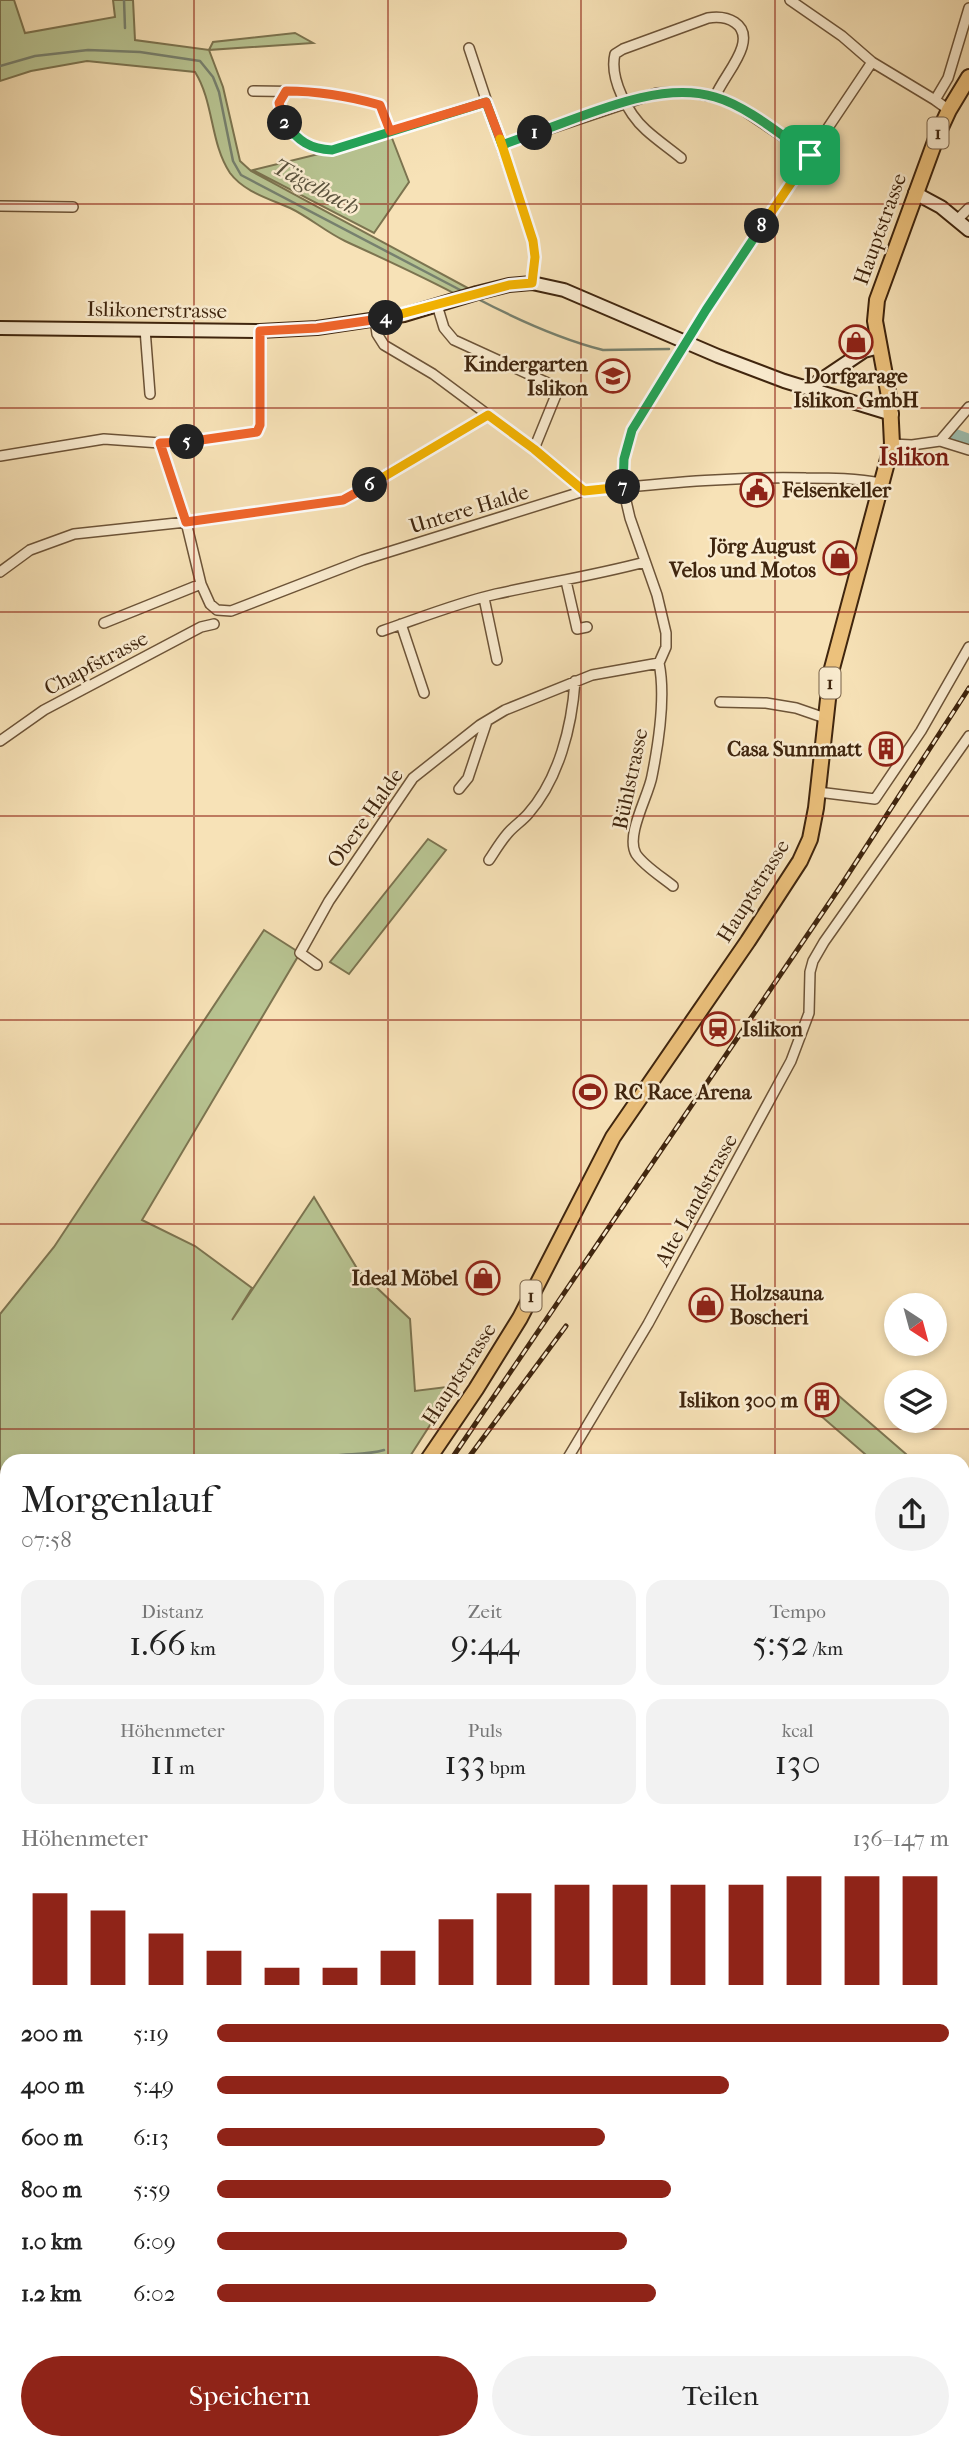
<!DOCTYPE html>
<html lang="de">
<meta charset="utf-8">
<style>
body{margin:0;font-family:"IM FELL French Canon",serif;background:#f2f2f2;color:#222;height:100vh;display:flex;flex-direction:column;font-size:26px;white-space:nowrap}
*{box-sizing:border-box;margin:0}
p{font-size:23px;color:#767676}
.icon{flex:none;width:38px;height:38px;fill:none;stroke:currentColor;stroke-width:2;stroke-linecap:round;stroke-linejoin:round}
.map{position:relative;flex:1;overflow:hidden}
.sheet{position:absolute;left:0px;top:1454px;width:970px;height:996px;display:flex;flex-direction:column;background:#fff;border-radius:21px 21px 0 0;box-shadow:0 4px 10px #0003}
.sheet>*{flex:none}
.needle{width:46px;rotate:144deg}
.controls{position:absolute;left:884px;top:1293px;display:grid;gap:14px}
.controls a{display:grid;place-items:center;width:63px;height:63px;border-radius:50%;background:#fff;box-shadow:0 4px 10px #0003;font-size:35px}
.pin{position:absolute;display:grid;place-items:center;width:60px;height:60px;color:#fff;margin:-30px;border-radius:14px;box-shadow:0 4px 10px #0006}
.km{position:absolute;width:35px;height:35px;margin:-18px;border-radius:50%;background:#222;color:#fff;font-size:19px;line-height:35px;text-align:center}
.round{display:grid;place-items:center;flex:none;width:74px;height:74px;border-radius:37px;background:#f2f2f2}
.head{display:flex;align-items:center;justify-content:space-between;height:119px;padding:0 21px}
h1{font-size:38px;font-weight:600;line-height:52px}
.figures{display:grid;grid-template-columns:repeat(3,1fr);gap:10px;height:119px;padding:7px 21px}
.figures div{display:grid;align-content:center;border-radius:18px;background:#f2f2f2;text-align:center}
.figures b{font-size:35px;font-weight:600}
.figures small{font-size:19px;font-weight:400}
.figures p{font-size:19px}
.chart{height:196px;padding:14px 21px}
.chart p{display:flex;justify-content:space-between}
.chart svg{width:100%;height:126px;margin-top:7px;stroke:#8f2418;stroke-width:6}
.button{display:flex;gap:14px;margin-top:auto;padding:14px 21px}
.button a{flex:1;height:80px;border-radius:42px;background:#8f2418;color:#fff;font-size:28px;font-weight:600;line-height:80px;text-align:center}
.button a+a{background:#f2f2f2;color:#222}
ul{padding:0 21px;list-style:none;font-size:23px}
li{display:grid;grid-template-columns:112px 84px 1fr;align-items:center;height:52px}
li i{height:18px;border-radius:9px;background:#8f2418}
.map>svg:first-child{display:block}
.green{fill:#b8c492;stroke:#7c7450;stroke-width:2}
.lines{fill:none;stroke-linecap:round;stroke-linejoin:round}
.stream{stroke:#77816f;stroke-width:2.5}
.river{stroke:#9dbeaf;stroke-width:18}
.street-casing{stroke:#6d5438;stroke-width:12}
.secondary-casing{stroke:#3f250e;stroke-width:16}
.primary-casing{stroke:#3f250e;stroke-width:18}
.highway-casing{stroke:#3f250e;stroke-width:19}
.street{stroke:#faecd0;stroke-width:9}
.secondary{stroke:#faecd0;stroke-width:12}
.primary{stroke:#ecc17c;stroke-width:14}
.highway{stroke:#ecc17c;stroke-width:16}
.rail-casing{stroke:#3f250e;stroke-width:5}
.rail{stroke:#faecd0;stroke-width:2.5;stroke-dasharray:8;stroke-linecap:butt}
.split-1-casing{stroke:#fff;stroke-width:14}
.split-2-casing{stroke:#fff;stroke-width:14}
.split-3-casing{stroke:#fff;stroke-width:14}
.split-4-casing{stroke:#fff;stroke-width:14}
.split-5-casing{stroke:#fff;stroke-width:14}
.split-6-casing{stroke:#fff;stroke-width:14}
.split-7-casing{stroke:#fff;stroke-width:14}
.split-8-casing{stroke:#fff;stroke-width:14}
.split-9-casing{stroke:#fff;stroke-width:14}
.split-1{stroke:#22a559;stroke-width:9}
.split-2{stroke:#22a559;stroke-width:9}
.split-3{stroke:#f0652b;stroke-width:9}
.split-4{stroke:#f5b400;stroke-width:9}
.split-5{stroke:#f0652b;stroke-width:9}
.split-6{stroke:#f0652b;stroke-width:9}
.split-7{stroke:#f5b400;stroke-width:9}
.split-8{stroke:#22a559;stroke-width:9}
.split-9{stroke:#f5b400;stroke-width:9}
.grid{fill:none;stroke:#8f2418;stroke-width:2;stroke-opacity:0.55}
.labels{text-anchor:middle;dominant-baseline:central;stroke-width:5;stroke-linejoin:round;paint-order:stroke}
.shield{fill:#faecd0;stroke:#776148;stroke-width:2}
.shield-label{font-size:19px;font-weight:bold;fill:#3f250e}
.street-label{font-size:21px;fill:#3f250e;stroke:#faecd0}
.poi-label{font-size:21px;font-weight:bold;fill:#3f250e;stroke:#faecd0;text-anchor:end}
.water-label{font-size:23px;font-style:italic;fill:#5b533e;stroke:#faecd0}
.quarter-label{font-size:24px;font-weight:bold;fill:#7a1f14;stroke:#faecd0}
</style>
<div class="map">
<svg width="969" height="2449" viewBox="0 0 969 2449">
<rect width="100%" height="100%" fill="#f7e2b7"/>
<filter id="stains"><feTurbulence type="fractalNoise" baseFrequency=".00286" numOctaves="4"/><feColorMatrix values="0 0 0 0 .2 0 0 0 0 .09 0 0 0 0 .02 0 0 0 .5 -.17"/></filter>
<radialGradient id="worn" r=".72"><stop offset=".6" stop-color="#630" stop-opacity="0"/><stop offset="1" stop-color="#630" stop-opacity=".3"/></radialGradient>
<path class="green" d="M0,0H14L25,33L115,17L113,0H133L135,40L209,50L213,42L295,33L313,43L209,50L223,87L240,161L251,171L477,293L461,297C424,277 384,259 345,241C326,232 309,217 290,208C270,199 244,192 230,173C210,143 214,102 195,72L87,61L31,71L0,81Z
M390,133L409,182L374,233L253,170L331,151Z
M428,839L446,850L349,974L330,962Z
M264,930L300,953L142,1220L195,1246L252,1288L232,1320L314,1197L358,1270L410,1319L415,1391L455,1386L407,1461H7V1676L0,1680V1314L54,1247Z
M839,1396L914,1461H873L821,1416Z
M969,2418V2449H892V2443H962L963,2419Z"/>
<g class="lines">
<path class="stream" d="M124,0L125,28
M0,66L35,56L88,50L140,52L200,61L213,77L219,92L233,161L241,175L464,292
M476,298C516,319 560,339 603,350L669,349
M314,1461C335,1451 361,1457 384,1450
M0,1680L7,1676"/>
<path class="river" d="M955,438L969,443
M962,1659L969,1650
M359,2449L365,2443"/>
<defs>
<path id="street" d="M790,0L842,36L872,62L935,100
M469,48L533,241L535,257L532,283
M253,91C299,91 335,92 380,105L390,131
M286,91L279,103C286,133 301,148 332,150L486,101
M949,110L935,100L948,78L969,8
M502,145L657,93L689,92L715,97L737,106L810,155
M681,158C670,149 657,140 646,130C628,114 609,78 615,54L623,49L708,18C727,15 749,23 742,47C737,64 722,80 715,97
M0,206L73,207
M957,220L969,208
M437,305L444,328L454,340L550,384L556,395L534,449
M375,320L377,334L384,345L433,374L534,449L584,491C658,484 732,476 806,478C831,478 857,478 881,483
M145,329L150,394
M940,441L969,407
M160,443L186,522L201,584L210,604L217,610L231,611L363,560L584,491
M892,444L912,445L940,441L969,450
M0,456L104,439L160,443L186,442L257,432L260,426V331
M0,572L30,550L74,534L186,522L343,500L488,415
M566,581L577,629L587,627
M484,598L497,660
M104,623L201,584
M401,624L424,693
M382,631C420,618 457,603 496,594C546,583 596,575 645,562
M659,663L666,647V633L657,595L630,518L623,488L624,459L632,430L706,310L872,62
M659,663C666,697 659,741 652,776C649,795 625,835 636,854C644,866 662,877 673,886
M720,702L766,703L796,708L825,718
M0,741L44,710L201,627L214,624
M459,789L468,778L487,721
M818,792L875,799L921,731L969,647
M489,860C495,851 501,841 508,833C514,826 522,821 528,814C559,779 572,726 575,681
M317,965L300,953L329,901L413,778L480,725L505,710L592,675L659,663
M566,1461L648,1324L791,1061L809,1013L810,972L813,961L824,942L969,736
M962,1635L969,1625
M962,2023L969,2027
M0,2278L7,2268
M343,2449L348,2443"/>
<path id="secondary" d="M915,193L941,207L969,230
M0,328L260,331L317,328L404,315L477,293L509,285L532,283L564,290L718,356L784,381L892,414
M809,388L864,351L879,347"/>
<path id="primary" d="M427,1461L476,1389L520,1318L613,1137L748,941L800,861L810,839L816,808L831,672L892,444L890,402L875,321L877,300L937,136L949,110L969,77
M0,2093L7,2083"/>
<path id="highway" d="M962,2249L969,2243
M962,2273L969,2267
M764,2449L769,2443
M788,2449L794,2443"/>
</defs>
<use href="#street" class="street-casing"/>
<use href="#secondary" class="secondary-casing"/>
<use href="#primary" class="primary-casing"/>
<use href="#highway" class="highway-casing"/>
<use href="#street" class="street"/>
<use href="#secondary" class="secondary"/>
<use href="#primary" class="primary"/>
<use href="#highway" class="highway"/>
<defs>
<path id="rail" d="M450,1461L840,887L969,688
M466,1461L566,1326
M0,2135L7,2125
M0,2150L7,2140"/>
</defs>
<use href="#rail" class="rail-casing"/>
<use href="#rail" class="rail"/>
</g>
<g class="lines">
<defs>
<path id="split-1" d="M535,133C588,115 659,80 715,97C747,106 782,136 810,155"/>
<path id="split-2" d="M285,123C298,141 310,149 332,150L486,102L502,145L535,133"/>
<path id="split-3" d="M285,123L279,103L286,91C318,91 348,96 380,105L390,131L486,102L500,139"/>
<path id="split-4" d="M386,318L509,285L532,283L535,257L533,241L500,139"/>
<path id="split-5" d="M187,442L257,432L260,425V331L317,328L386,318"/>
<path id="split-6" d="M187,442L160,443L186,522L343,500L370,485"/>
<path id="split-7" d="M370,485L488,415L534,449L584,491L623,487"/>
<path id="split-8" d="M623,487L624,459L632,430L706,310L762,226"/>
<path id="split-9" d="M762,226L810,155"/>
</defs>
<use href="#split-1" class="split-1-casing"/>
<use href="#split-2" class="split-2-casing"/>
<use href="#split-3" class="split-3-casing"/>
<use href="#split-4" class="split-4-casing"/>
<use href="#split-5" class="split-5-casing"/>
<use href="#split-6" class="split-6-casing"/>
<use href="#split-7" class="split-7-casing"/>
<use href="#split-8" class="split-8-casing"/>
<use href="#split-9" class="split-9-casing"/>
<use href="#split-1" class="split-1"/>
<use href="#split-2" class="split-2"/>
<use href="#split-3" class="split-3"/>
<use href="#split-4" class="split-4"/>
<use href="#split-5" class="split-5"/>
<use href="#split-6" class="split-6"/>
<use href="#split-7" class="split-7"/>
<use href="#split-8" class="split-8"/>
<use href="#split-9" class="split-9"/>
</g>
<path class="grid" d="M194,0V1461M388,0V1461M581,0V1461M775,0V1461M0,204H969M0,408H969M0,612H969M0,816H969M0,1020H969M0,1224H969M0,1429H969M0,1633H7M962,1633H969M0,1837H7M962,1837H969M0,2041H7M962,2041H969M0,2245H7M962,2245H969M194,2443V2449M388,2443V2449M581,2443V2449M775,2443V2449"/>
<defs>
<symbol id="shop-ring" viewBox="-11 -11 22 22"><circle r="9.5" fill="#faecd0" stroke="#8f2418" stroke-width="1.5"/><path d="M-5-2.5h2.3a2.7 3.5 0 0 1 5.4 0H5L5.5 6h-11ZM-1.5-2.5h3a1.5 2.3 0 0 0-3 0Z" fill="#8f2418"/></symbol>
<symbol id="school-ring" viewBox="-11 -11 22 22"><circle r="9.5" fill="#faecd0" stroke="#8f2418" stroke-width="1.5"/><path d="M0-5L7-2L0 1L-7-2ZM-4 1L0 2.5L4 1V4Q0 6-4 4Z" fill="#8f2418"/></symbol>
<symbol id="civic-ring" viewBox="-11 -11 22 22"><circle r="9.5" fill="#faecd0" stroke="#8f2418" stroke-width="1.5"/><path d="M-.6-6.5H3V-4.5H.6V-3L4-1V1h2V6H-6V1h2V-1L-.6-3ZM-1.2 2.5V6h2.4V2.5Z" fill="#8f2418"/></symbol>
<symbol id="building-ring" viewBox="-11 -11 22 22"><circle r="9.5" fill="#faecd0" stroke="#8f2418" stroke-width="1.5"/><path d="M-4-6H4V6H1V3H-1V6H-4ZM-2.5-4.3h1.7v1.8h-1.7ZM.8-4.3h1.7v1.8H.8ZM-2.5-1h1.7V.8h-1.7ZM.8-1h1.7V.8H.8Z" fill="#8f2418"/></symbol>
<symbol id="station-ring" viewBox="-11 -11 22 22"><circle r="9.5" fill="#faecd0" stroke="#8f2418" stroke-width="1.5"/><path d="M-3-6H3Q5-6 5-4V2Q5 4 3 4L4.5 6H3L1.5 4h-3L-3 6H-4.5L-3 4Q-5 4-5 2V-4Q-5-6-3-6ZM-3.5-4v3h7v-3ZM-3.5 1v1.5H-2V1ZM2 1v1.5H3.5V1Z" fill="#8f2418"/></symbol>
<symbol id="stadium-ring" viewBox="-11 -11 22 22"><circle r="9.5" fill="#faecd0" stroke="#8f2418" stroke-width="1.5"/><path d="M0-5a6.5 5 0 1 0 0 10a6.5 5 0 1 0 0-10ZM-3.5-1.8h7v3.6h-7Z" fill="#8f2418"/></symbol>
</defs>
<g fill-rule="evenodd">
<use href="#shop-ring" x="837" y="323" width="38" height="38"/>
<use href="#school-ring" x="594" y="357" width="38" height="38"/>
<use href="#civic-ring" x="738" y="471" width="38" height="38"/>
<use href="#shop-ring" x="821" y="539" width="38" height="38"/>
<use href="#building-ring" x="867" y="730" width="38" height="38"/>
<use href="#station-ring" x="699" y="1010" width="38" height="38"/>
<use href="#stadium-ring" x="571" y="1073" width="38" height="38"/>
<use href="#shop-ring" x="464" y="1259" width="38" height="38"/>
<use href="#shop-ring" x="687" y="1286" width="38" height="38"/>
<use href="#building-ring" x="803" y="1381" width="38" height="38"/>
</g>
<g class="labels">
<g class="shield">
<rect x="927.5" y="117.5" width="21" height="31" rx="5"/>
<rect x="819.5" y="667.5" width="21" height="31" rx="5"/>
<rect x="520.5" y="1280.5" width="21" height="31" rx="5"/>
</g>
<g class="shield-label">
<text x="938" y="133">1</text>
<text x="830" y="683">1</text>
<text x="531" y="1296">1</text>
</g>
<g class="street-label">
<text transform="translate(880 229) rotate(-70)">Hauptstrasse</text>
<text transform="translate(157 310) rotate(1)">Islikonerstrasse</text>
<text transform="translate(469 509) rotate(-17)">Untere Halde</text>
<text transform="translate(96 663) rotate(-28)">Chapfstrasse</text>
<text transform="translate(630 779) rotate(-78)">Bühlstrasse</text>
<text transform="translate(365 818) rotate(-55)">Obere Halde</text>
<text transform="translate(753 891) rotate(-58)">Hauptstrasse</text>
<text transform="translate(696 1200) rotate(-61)">Alte Landstrasse</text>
<text transform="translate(459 1374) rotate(-57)">Hauptstrasse</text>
</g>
<g class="poi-label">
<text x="588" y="364">Kindergarten<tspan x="588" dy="24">Islikon</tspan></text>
<text x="856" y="376" text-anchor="middle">Dorfgarage<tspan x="856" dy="24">Islikon GmbH</tspan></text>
<text x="782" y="490" text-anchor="start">Felsenkeller</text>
<text x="816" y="546">Jörg August<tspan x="816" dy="24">Velos und Motos</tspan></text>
<text x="862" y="749">Casa Sunnmatt</text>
<text x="742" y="1029" text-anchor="start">Islikon</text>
<text x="614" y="1092" text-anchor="start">RC Race Arena</text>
<text x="458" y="1278">Ideal Möbel</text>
<text x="730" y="1293" text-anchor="start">Holzsauna<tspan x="730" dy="24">Boscheri</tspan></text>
<text x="798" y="1400">Islikon 300 m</text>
</g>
<g class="water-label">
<text transform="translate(316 187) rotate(28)">Tägelbach</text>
</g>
<g class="quarter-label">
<text x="914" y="457">Islikon</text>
</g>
</g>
<rect width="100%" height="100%" filter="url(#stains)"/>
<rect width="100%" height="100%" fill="url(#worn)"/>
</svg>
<div class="controls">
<a><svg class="needle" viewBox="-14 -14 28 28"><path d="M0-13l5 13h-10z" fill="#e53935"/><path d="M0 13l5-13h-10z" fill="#767676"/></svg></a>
<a><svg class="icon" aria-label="layers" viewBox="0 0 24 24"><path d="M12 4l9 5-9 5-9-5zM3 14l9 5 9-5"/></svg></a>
</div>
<div class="pin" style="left:810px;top:155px;background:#1e9e55"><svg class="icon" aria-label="arrive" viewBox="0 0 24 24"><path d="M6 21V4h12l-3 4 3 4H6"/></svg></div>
<b class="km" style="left:535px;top:133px">1</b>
<b class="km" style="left:285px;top:123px">2</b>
<b class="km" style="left:386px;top:318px">4</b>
<b class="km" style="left:187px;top:442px">5</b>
<b class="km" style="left:370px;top:485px">6</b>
<b class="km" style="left:623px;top:487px">7</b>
<b class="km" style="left:762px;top:226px">8</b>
<section class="sheet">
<div class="head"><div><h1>Morgenlauf</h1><p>07:58</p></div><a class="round"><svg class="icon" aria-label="share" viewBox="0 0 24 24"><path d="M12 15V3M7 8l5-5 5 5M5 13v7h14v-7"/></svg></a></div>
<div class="figures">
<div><p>Distanz</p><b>1.66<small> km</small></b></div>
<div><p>Zeit</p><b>9:44</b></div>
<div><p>Tempo</p><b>5:52<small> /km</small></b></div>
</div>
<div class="figures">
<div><p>Höhenmeter</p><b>11<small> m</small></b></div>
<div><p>Puls</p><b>133<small> bpm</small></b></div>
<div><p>kcal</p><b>130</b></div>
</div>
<div class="chart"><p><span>Höhenmeter</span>136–147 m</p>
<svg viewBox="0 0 160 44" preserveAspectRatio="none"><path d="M5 44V12M15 44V18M25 44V26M35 44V32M45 44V38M55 44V38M65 44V32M75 44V21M85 44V12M95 44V9M105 44V9M115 44V9M125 44V9M135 44V6M145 44V6M155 44V6"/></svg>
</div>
<ul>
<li><b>200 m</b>5:19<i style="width:100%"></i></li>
<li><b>400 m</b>5:49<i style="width:70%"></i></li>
<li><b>600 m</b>6:13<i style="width:53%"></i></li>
<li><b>800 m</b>5:59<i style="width:62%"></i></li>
<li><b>1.0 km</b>6:09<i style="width:56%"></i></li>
<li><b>1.2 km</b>6:02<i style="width:60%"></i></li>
</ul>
<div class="button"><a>Speichern</a><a>Teilen</a></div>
</section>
</div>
